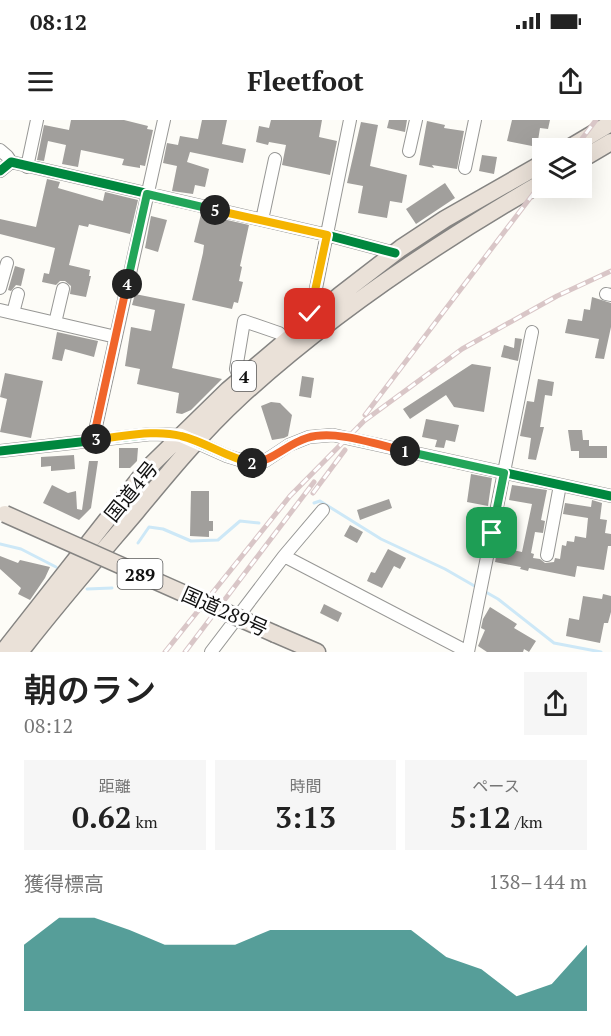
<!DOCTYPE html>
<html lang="ja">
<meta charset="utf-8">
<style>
body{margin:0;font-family:"PT Serif","Noto Sans JP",serif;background:#f6f6f6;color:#222;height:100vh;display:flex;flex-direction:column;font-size:22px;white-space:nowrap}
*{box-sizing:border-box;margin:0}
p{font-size:20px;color:#767676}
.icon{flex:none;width:33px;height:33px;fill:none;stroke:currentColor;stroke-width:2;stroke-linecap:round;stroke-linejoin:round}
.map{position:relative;height:532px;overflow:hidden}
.sheet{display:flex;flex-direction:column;background:#fff;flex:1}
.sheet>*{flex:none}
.tools{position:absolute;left:532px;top:18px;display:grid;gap:12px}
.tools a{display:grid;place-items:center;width:60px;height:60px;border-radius:0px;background:#fff;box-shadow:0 6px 24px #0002;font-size:30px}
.pin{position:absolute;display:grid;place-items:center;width:51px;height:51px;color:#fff;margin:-26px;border-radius:12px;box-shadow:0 3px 9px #0006}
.km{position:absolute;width:30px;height:30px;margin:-15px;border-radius:50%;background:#222;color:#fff;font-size:16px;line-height:30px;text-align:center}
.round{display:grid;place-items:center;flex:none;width:63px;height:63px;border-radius:0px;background:#f6f6f6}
.headline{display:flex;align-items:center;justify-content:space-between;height:102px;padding:0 24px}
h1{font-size:33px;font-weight:600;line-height:45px}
.metrics{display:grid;grid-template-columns:repeat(3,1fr);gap:9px;height:102px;padding:6px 24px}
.metrics div{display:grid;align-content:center;border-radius:0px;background:#f6f6f6;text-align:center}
.metrics b{font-size:30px;font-weight:600}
.metrics small{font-size:16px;font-weight:400}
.metrics p{font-size:16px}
.chart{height:168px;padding:12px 24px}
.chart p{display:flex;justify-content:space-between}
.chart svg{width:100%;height:108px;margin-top:6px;fill:#0f766e;opacity:.7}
.status{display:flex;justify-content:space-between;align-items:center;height:42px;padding:0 30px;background:#fff;direction:ltr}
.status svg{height:16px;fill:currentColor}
header{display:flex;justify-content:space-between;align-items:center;height:78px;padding:0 24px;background:#fff;font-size:27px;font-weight:600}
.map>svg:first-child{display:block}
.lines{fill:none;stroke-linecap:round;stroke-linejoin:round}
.stream{stroke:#cde8f7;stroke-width:3}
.building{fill:#a19f9c}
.minor-casing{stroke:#979795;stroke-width:14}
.highway-casing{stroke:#858482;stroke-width:19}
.minor{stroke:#fffffe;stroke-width:12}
.highway{stroke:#eae1d8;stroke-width:16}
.rail-casing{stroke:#d9c6c7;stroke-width:5}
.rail{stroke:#fff;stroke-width:3;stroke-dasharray:9;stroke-linecap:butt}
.highway-bridge-casing{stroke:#858482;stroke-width:19;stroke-linecap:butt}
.highway-bridge{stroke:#eae1d8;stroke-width:16}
.cycleway-casing{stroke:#fff;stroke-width:13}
.cycleway{stroke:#00873e;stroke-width:9}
.split-1-casing{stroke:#fff;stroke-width:12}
.split-2-casing{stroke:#fff;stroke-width:12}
.split-3-casing{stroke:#fff;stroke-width:12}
.split-4-casing{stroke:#fff;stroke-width:12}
.split-5-casing{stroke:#fff;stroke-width:12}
.split-6-casing{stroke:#fff;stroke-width:12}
.split-1{stroke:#22a559;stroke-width:8}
.split-2{stroke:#f0652b;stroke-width:8}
.split-3{stroke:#f5b400;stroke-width:8}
.split-4{stroke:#f0652b;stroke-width:8}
.split-5{stroke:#22a559;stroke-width:8}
.split-6{stroke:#f5b400;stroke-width:8}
.labels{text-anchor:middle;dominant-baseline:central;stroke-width:6;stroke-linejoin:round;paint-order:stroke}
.shield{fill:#fff;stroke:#585858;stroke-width:1.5}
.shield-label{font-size:18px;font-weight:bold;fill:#111}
.street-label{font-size:20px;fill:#111;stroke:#fff}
</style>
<div class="status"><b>08:12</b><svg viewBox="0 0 49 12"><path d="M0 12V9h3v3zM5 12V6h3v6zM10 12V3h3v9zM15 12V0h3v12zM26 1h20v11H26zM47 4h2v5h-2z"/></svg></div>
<header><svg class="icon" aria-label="menu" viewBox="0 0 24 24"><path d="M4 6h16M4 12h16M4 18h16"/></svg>Fleetfoot<svg class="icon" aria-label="share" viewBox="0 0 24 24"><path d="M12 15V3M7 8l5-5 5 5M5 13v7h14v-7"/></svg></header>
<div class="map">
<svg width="611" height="532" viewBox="0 0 611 532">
<rect width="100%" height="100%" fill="#fdfcf7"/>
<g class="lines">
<path class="stream" d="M314,383L320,381L381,419L445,449L478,468
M138,423L149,407L163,409L191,421L218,420L240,401L259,403
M0,424L21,429L56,447
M87,469L112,468
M484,471L498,479L554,523L601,532"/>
</g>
<path class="building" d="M71,0H124L148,6L147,9L153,10L145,46L140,45V48L122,45L124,39L81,30L78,47L62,44L66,25L48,21L44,41L37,40L44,5L69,10Z
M202,0H227L222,24L246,29L243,43L190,32L187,42L209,49L205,67L195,65L193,74L172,71L177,46L163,43L167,23L178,25L180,16L198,19Z
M271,0H322L319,17L337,21L330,55L282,45L286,25L269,22L268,25L256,22L259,6L269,8Z
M389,0H407L405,12L387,8Z
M512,0H550L548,9L540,8L537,27L507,21Z
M427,1L445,5L444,8L464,11L457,49L432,45L434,48L419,45Z
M361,2L378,5L370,46L407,55L402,83L390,81L387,98L358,93L363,66L347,63Z
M482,35L497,37L494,54L479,51Z
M47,59L60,62L58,68L103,81L105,72L138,80L130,114L89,104L88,107L79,105L69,145L90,150L89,156H91L86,177L70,174L71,166L65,161H60L56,165L42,162L44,153L49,154L55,128L0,114V99L36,107Z
M445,63L455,78L416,104L406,89Z
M201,94L249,105L240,146L242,147L239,161L243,162L238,183L234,182L232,189L192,180L203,133L204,125L194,122Z
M151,96L167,100L158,132L145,128Z
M15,146L25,149L21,166L16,165L11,171L8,170Z
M135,174L185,184L172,248L222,259L191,290L182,294L176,293L179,273L137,264L140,249L125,246L131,207L151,211L155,190L132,185Z
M592,177L611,183V207L604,239L595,238L599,219L565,213L568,199L582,201L584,189L590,190Z
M57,212L98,221L94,237L65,229L62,241L52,239Z
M515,218L522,219L518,241L501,237L504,225L514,228Z
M472,244L491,247L484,292L454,287L446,275L410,299L403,289Z
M5,253L43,261L31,318L0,312L7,279L0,277Z
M302,256L314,258L311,278L299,276Z
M538,259L554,262L552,276L545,275L540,307H544L536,340L528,339L531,318L520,316L527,281L534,282Z
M271,282L280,283L292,295L288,316L284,318L272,320L261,286Z
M426,299L459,305L455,322L446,320L444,328L435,327L437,320L422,317Z
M568,310H582L583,320H589V326H607V338H579V331H571Z
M119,328H138L137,341L130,348H119Z
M74,335L75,349L51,351V346L41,347V337Z
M89,341H98L91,388L79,400L43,383L52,365L68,373L76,371L77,389L82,390Z
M471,354L492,358L488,386L467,382Z
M512,365L547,370L541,400L545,401L543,413L535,412L531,433L534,434L533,438L540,439L545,443L554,442L555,438L560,439L562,425L566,426L567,421L574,422L575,416L586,418L588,398L563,394L565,383L591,387L592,380L602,383L600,399L607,400L605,413L611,414V426H608L604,450L577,446L575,457L529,448L528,451L520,449L521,447L495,442L498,427L522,432L532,384L509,380Z
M191,371H209V401H213V411H209V417L190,416Z
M389,379L392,388L360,400L357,390Z
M350,405L363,412L357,423L344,416Z
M388,429L406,438L400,449L394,446L382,468L367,461L371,452L375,453Z
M0,436L18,443L20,440L50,447L45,458L30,480L18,474L21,468L0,449Z
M603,474L611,476V492L608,503H604L600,523L566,516L569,498L579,500L583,476L602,479Z
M324,484L342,493L338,502L320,493Z
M490,487L517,504L514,508L536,521L529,532L524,529L523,532H487L478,526L485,510L481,508L483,499Z"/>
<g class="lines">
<defs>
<path id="minor" d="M0,30L7,36L11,42
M409,31L416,0
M27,47L37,0
M465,48L475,0
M0,51L11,42L327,115L395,133
M262,100L275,39
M0,168L7,143
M606,174L611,175
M0,190L116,217
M13,193L18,174
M313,198L311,193L350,0
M55,203L63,169
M240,259L236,249L244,201L279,213L287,220
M93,320L164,0
M0,331L151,314L180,315L227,336L253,344L265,341L289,325L309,317L333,315L611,376
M547,435L560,365
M284,436L468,532
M211,532L284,436L323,390
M468,532L532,212"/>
<path id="highway" d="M569,28L611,3
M582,39L611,22
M275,514L317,532
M3,532L146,350L228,270L340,175L401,128L445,99L543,43
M20,532C57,484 97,438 136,392C169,352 202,312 240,277C332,193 435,124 543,62"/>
</defs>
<use href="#minor" class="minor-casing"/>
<use href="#highway" class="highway-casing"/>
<use href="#minor" class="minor"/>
<use href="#highway" class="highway"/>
<defs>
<path id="rail" d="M575,28L596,0
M365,295L543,61
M313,373L345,330
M165,532L290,376L364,301L462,229L557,176L611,151
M185,532L314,362"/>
</defs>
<use href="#rail" class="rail-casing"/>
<use href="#rail" class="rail"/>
<defs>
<path id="highway-bridge" d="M5,394L275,514"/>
</defs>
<use href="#highway-bridge" class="highway-bridge-casing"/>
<use href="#highway-bridge" class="highway-bridge"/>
<defs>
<path id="cycleway" d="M0,51L11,42L327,115L395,133
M0,331L151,314L180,315L227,336L253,344L265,341L289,325L309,317L333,315L611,376"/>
</defs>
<use href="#cycleway" class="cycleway-casing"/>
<use href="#cycleway" class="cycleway"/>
</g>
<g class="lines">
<defs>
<path id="split-1" d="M405,331L504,353L492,413"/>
<path id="split-2" d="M252,343C273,341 287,324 307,318C335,309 378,325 405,331"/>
<path id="split-3" d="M96,319C122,317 155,309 181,316C206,322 227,338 252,343"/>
<path id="split-4" d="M96,319L93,320L127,164"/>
<path id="split-5" d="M127,164L147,74L215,90"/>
<path id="split-6" d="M215,90L327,115L310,194"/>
</defs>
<use href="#split-1" class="split-1-casing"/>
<use href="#split-2" class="split-2-casing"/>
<use href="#split-3" class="split-3-casing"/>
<use href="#split-4" class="split-4-casing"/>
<use href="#split-5" class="split-5-casing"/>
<use href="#split-6" class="split-6-casing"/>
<use href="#split-1" class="split-1"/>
<use href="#split-2" class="split-2"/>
<use href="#split-3" class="split-3"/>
<use href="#split-4" class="split-4"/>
<use href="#split-5" class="split-5"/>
<use href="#split-6" class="split-6"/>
</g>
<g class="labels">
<g class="shield">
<rect x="232" y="241" width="24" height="30" rx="4.5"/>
<rect x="117.5" y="439" width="45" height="30" rx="4.5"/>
</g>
<g class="shield-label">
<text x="244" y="256">4</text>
<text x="140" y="454">289</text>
</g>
<g class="street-label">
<text transform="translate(131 371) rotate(-51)">国道4号</text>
<text transform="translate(225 491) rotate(24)">国道289号</text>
</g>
</g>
</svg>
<div class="tools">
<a><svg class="icon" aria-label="layers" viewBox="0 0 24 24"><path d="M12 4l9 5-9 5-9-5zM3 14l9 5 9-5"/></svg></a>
</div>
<div class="pin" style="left:492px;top:413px;background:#1e9e55"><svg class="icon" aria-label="arrive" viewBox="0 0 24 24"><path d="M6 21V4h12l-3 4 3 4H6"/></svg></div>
<div class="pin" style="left:310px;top:194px;background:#d93025"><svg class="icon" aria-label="check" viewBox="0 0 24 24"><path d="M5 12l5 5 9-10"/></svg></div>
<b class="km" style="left:405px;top:331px">1</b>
<b class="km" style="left:252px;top:343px">2</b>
<b class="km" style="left:96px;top:319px">3</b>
<b class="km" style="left:127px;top:164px">4</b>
<b class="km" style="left:215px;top:90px">5</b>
</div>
<section class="sheet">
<div class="headline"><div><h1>朝のラン</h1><p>08:12</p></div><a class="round"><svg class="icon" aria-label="share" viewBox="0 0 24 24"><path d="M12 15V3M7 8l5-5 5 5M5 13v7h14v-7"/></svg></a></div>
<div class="metrics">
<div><p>距離</p><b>0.62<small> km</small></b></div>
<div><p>時間</p><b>3:13</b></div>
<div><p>ペース</p><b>5:12<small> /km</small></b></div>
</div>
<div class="chart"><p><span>獲得標高</span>138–144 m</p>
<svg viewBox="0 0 160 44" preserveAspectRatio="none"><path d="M0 44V17L10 6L20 6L30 11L40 17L50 17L60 17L70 11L80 11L90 11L100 11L110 11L120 22L130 27L140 38L150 33L160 17V44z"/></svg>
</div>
</section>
